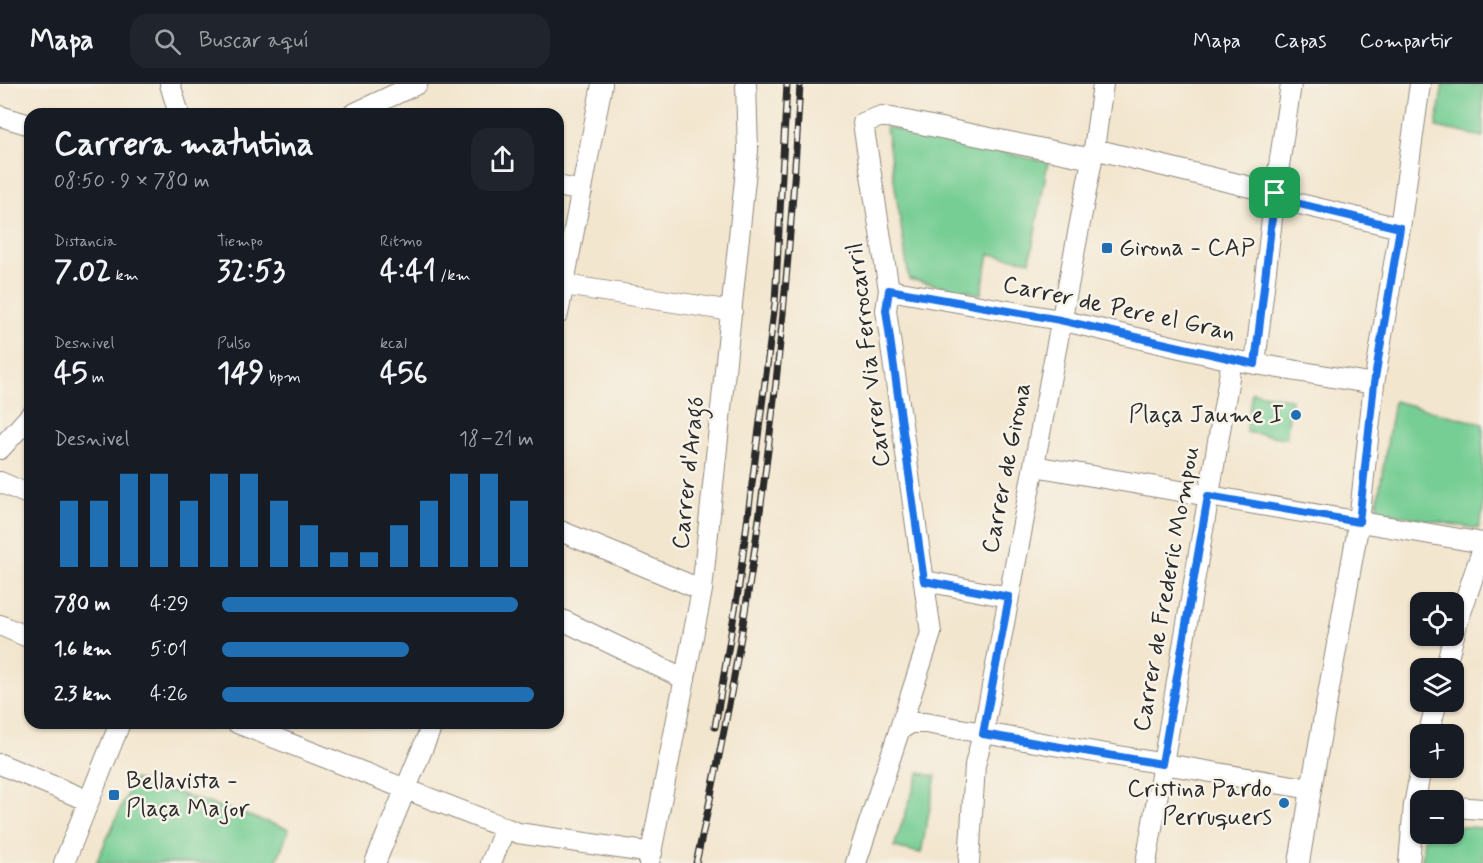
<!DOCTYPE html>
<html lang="es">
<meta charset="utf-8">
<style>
body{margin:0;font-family:Mynerve,sans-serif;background:#20242c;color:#f1f3f6;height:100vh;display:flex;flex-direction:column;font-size:22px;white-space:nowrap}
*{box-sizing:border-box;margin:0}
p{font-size:20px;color:#9ea1a6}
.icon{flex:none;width:33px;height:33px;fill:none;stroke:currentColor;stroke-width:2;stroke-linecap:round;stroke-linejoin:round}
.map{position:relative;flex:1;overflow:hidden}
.panel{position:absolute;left:24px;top:24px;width:540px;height:621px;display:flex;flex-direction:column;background:#171b24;border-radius:18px;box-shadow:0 2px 4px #0004}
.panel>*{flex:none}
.tools{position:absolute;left:1410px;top:508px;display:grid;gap:12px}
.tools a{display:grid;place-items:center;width:54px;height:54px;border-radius:12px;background:#171b24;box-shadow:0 2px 4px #0004;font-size:30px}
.pin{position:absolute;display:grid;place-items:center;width:51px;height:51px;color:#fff;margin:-26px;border-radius:12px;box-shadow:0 3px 9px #0006}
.round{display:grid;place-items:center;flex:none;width:63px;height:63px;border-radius:18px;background:#20242c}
.head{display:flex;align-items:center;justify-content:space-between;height:102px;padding:0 30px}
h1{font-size:33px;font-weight:800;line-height:45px}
.figures{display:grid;grid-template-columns:repeat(3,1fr);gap:9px;height:102px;padding:6px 30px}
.figures div{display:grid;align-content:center}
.figures b{font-size:30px;font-weight:800}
.figures small{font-size:16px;font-weight:400}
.figures p{font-size:16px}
.chart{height:168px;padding:12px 30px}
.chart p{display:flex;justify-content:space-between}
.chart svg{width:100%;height:108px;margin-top:6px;stroke:#1f6fb2;stroke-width:6}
ul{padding:0 30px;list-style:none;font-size:20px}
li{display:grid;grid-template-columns:96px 72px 1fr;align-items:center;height:45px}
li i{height:15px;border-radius:8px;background:#1f6fb2}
header{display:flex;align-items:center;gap:36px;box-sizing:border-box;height:84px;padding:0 30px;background:#171b24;border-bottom:2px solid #363941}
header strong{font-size:28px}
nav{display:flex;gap:33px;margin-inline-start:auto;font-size:21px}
.search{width:420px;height:54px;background:#20242c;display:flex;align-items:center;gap:15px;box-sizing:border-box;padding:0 21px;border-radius:18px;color:#9ea1a6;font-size:22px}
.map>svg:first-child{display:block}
.green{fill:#77ce94;stroke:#517c60;stroke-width:1.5}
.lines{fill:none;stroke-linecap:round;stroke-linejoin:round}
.minor-casing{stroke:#8f887d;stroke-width:22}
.minor{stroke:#fff;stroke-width:20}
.rail-casing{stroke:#2b2b2b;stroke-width:7}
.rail{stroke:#f7f3e8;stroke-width:4.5;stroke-dasharray:14;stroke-linecap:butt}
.route-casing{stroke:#fff;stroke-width:12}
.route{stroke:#1a73e8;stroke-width:8}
.poi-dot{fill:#1f6fb2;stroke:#f7f3e8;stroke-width:2}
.labels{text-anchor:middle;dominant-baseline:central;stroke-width:5;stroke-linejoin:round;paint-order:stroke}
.poi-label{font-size:24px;fill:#2b2b2b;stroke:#f7f3e8;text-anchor:start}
.street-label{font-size:24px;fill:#2b2b2b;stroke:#f7f3e8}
</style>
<header>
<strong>Mapa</strong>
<div class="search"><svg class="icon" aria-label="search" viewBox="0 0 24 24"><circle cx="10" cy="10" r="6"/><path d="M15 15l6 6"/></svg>Buscar aquí</div>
<nav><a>Mapa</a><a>Capas</a><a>Compartir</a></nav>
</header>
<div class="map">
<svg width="1483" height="779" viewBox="0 0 1483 779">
<rect width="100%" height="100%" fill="#f7f3e8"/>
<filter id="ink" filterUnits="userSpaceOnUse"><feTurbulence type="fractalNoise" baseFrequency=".0167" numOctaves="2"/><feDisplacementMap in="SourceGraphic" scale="12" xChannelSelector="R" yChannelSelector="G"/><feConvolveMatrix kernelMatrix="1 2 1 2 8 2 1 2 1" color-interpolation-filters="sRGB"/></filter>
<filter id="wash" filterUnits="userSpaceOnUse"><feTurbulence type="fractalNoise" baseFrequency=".008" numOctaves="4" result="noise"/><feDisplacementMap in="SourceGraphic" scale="24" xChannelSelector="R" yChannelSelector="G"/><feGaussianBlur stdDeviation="1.35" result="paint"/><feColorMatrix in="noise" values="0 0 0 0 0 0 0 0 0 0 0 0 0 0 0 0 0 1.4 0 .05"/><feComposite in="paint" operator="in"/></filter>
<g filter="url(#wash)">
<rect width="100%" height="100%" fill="#f3e6cf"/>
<path class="green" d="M1443,0H1483V53L1436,43Z
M886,43L1048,78L1030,177L989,170L981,210L909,195Z
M1252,308L1291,315L1286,354L1246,348Z
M1394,317L1483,340V429L1478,445L1376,427Z
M919,689L936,692L921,769L894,763Z
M134,695L289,745L276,779H96Z
M1454,742L1483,744V779H1422L1424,750H1454Z"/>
</g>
<g filter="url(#ink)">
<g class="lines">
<defs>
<path id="minor" d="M170,0L179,30
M353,30L417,0
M0,32L30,41
M1094,65L1275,109L1283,116L1400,144
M558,102L582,107
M558,200L732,227
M889,206L1060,236L1232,276L1374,300
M558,230L602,0
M1255,280L1275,109L1291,0
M0,365L30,332
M1034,382L1483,459
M0,398L30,411
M558,446L702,506
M925,497L1009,513
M558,534L685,595
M0,541L30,554
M1445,585L1457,540L1483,464
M237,639L518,749L652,769
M901,645L911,639H925L1311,705
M1428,651L1437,618
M0,680L89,717
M1454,723L1483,725
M64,779L120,639
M375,779L433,639
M491,779L505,744
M649,779L702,506L748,67L746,0
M856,779L931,549L886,226L889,206L863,39L882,32L1092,75
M969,779L975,681L983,650L1094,65L1103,0
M1146,779L1232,276
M1299,779L1311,705L1359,438L1374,300L1400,144L1420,0
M1409,779L1414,721L1421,684"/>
</defs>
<use href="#minor" class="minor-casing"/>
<use href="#minor" class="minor"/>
<defs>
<path id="rail" d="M715,643L739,502L775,219L787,0
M696,779C755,525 786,260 800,0"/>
</defs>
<use href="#rail" class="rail-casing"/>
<use href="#rail" class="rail"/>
</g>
</g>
<g class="lines" filter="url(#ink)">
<defs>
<path id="route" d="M1275,109L1283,116L1400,144L1374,300L1359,438L1208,412L1162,680L983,650L1009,513L924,497L886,226L889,206L1060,236L1255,280Z"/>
</defs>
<use href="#route" class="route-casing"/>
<use href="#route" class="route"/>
</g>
<g class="poi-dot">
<rect x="1101" y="158" width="12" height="12" rx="3"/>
<circle cx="1296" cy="331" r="6"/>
<rect x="108" y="705" width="12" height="12" rx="3"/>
<circle cx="1284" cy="719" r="6"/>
</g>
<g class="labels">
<g class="poi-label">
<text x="1119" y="164">Girona - CAP</text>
<text x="1284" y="331" text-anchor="end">Plaça Jaume I</text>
<text x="126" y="697">Bellavista -<tspan x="126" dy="28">Plaça Major</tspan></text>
<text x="1272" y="705" text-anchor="end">Cristina Pardo<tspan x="1272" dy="28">Perruquers</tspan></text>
</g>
<g class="street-label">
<text transform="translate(1119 225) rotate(12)">Carrer de Pere el Gran</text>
<text transform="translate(869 271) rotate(-97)">Carrer Via Ferrocarril</text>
<text transform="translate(1007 384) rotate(-79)">Carrer de Girona</text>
<text transform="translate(689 389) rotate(-84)">Carrer d'Aragó</text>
<text transform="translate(1167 505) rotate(-80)">Carrer de Frederic Mompou</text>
</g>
</g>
</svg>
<div class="tools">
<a><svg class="icon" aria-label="locate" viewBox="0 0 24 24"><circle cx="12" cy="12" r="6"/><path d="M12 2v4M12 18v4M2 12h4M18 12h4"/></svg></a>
<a><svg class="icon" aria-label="layers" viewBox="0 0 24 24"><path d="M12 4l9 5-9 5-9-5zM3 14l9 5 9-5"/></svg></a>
<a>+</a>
<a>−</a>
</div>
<div class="pin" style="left:1275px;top:109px;background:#1e9e55"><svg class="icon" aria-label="arrive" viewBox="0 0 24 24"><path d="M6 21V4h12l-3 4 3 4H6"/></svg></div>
<section class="panel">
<div class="head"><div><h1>Carrera matutina</h1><p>08:50 · 9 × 780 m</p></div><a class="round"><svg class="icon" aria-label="share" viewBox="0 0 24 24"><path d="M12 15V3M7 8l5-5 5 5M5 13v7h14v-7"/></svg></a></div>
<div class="figures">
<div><p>Distancia</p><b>7.02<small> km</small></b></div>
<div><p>Tiempo</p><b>32:53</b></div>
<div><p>Ritmo</p><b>4:41<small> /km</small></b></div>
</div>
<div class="figures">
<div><p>Desnivel</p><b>45<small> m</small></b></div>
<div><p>Pulso</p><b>149<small> bpm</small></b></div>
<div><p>kcal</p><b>456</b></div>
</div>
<div class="chart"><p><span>Desnivel</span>18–21 m</p>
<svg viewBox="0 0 160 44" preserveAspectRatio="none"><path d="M5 44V17M15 44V17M25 44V6M35 44V6M45 44V17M55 44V6M65 44V6M75 44V17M85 44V27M95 44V38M105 44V38M115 44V27M125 44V17M135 44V6M145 44V6M155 44V17"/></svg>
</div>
<ul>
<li><b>780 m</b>4:29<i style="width:95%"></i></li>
<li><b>1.6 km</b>5:01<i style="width:60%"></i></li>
<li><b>2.3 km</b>4:26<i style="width:100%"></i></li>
</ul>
</section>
</div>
